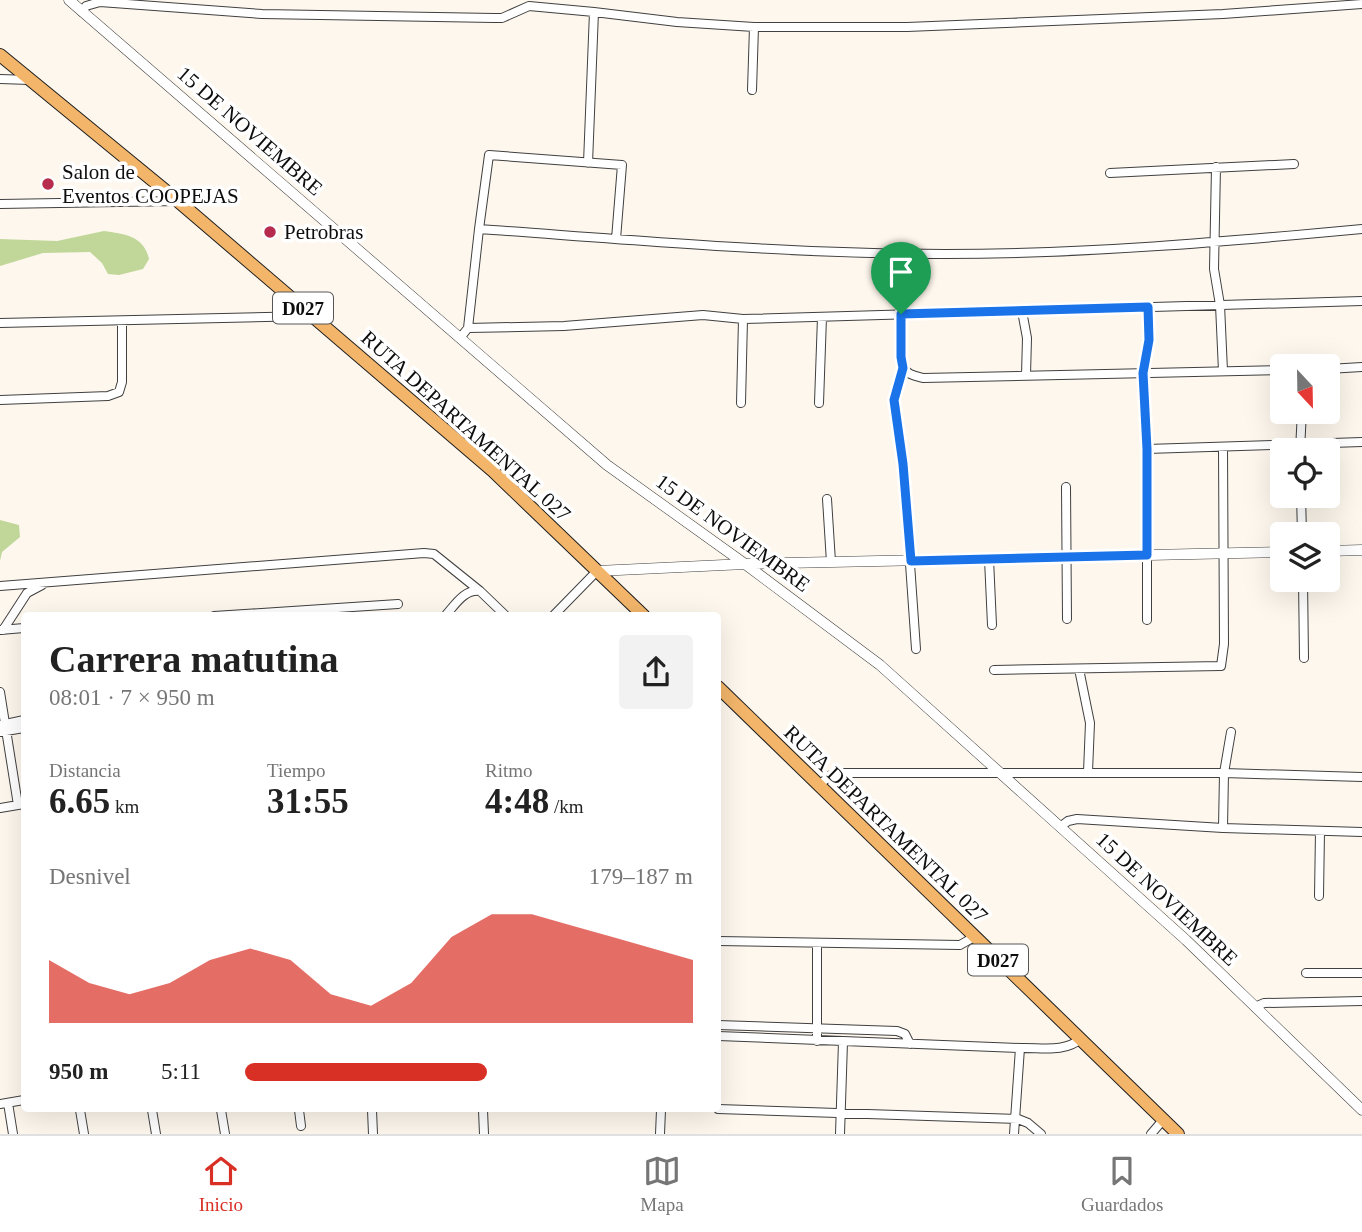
<!DOCTYPE html>
<html lang="es">
<meta charset="utf-8">
<style>
body{margin:0;font-family:"Times New Roman",serif;background:#f2f2f2;color:#222;height:100vh;display:flex;flex-direction:column;font-size:26px;white-space:nowrap}
*{box-sizing:border-box;margin:0}
p{font-size:23px;color:#767676}
.icon{flex:none;width:38px;height:38px;fill:none;stroke:currentColor;stroke-width:2;stroke-linecap:round;stroke-linejoin:round}
.map{position:relative;flex:1;overflow:hidden}
.side{position:absolute;left:21px;top:612px;width:700px;height:500px;display:flex;flex-direction:column;background:#fff;border-radius:7px;box-shadow:0 7px 28px #0002}
.side>*{flex:none}
.needle{width:46px;rotate:158deg}
.fabs{position:absolute;left:1270px;top:354px;display:grid;gap:14px}
.fabs a{display:grid;place-items:center;width:70px;height:70px;border-radius:7px;background:#fff;box-shadow:0 7px 28px #0002;font-size:35px}
.pin{position:absolute;display:grid;place-items:center;width:60px;height:60px;color:#fff;margin:-72px -30px;border-radius:50% 50% 50% 0;rotate:-45deg;box-shadow:0 0 7px #0007}
.pin .icon{rotate:45deg}
.round{display:grid;place-items:center;flex:none;width:74px;height:74px;border-radius:7px;background:#f2f2f2}
.summary{display:flex;align-items:center;justify-content:space-between;height:119px;padding:0 28px}
h1{font-size:38px;font-weight:700;line-height:52px}
.figures{display:grid;grid-template-columns:repeat(3,1fr);gap:10px;height:119px;padding:7px 28px}
.figures div{display:grid;align-content:center}
.figures b{font-size:35px;font-weight:700}
.figures small{font-size:19px;font-weight:400}
.figures p{font-size:19px}
.chart{height:196px;padding:14px 28px}
.chart p{display:flex;justify-content:space-between}
.chart svg{width:100%;height:126px;margin-top:7px;fill:#d93025;opacity:.7}
ul{padding:0 28px;list-style:none;font-size:23px}
li{display:grid;grid-template-columns:112px 84px 1fr;align-items:center;height:52px}
li i{height:18px;border-radius:9px;background:#d93025}
.tabs{display:flex;justify-content:space-around;align-items:center;height:98px;border-top:2px solid #e0e0e0;background:#fff;font-size:19px;color:#767676}
.tabs a{display:grid;justify-items:center;gap:4px}
.tabs .current{color:#d93025}
.map>svg:first-child{display:block}
.forest{fill:#c1d799}
.lines{fill:none;stroke-linecap:round;stroke-linejoin:round}
.minor-casing{stroke:#404040;stroke-width:10}
.tertiary-casing{stroke:#404040;stroke-width:11}
.primary-casing{stroke:#1e1e1e;stroke-width:14}
.minor{stroke:#fff;stroke-width:8}
.tertiary{stroke:#fff;stroke-width:10}
.primary{stroke:#f2b56a;stroke-width:12}
.route-casing{stroke:#fff;stroke-width:14}
.route{stroke:#1a73e8;stroke-width:9}
.poi-dot{fill:#b62b4e;stroke:#fff;stroke-width:2.5}
.labels{text-anchor:middle;dominant-baseline:central;stroke-width:7;stroke-linejoin:round;paint-order:stroke}
.shield{fill:#fff;stroke:#565656;stroke-width:2}
.shield-label{font-size:19px;font-weight:bold;fill:#0d0d0d}
.street-label{font-size:21px;fill:#0d0d0d;stroke:#fff}
.poi-label{font-size:21px;fill:#0d0d0d;stroke:#fff;text-anchor:start}
</style>
<div class="map">
<svg width="1362" height="1134" viewBox="0 0 1362 1134">
<rect width="100%" height="100%" fill="#fef7ed"/>
<path class="forest" d="M104,231C125,234 144,236 149,259L143,269L119,275L108,274L102,263L90,252L43,253L0,266V239L57,241Z
M0,520L19,525L20,537L2,552L0,561Z"/>
<g class="lines">
<defs>
<path id="minor" d="M82,12L86,6L100,2L262,14L494,18H502L529,6L594,12
M0,79L30,80
M752,90L754,27
M588,163L594,12L677,22L754,27H907L1223,14L1362,4
M1216,167L1214,269L1220,305L1223,371
M1110,173L1294,164
M0,204L178,201
M616,239L622,165L489,155L479,229C634,240 789,254 945,254C1084,254 1223,242 1362,229
M1022,311L1027,338L1026,375
M901,315C901,329 896,354 903,367C907,375 916,376 923,378L1283,370
M0,323L312,316
M468,328L479,229
M460,338L468,328L564,326L703,315L743,319L1362,301
M903,368L894,400L903,464L916,649
M1328,369L1362,367
M0,400L108,396L119,392L122,382V321
M741,403L743,319
M819,403L822,317
M1147,449L1362,442
M1300,450L1302,411
M1066,487L1067,619
M1301,495L1302,534
M827,499L831,562
M989,559L992,625
M1303,579L1304,658
M0,586L424,553L434,554L480,591
M214,616L398,604
M445,616C455,605 464,589 480,591L506,616
M553,616L597,571
M1147,620V449L1143,373L1149,340L1148,307
M0,630L24,628
M3,630L27,593L42,585
M1079,669L1090,723L1088,772
M994,670L1221,666L1224,644L1223,448
M0,692L18,805
M0,725L24,720
M0,732L24,728
M819,785L831,775L840,773H1224L1362,777
M0,808L24,804
M1060,827L1068,821L1077,819L1223,828L1362,832
M1223,828L1224,773L1231,732
M1319,896L1320,831
M718,941L960,945L974,937
M817,943V1041
M1306,973H1362
M1255,1007L1264,1003L1362,1001
M718,1025L897,1031L905,1034L910,1044
M718,1036L1020,1048C1039,1047 1065,1053 1080,1039
M8,1103L13,1134
M0,1104L24,1100
M718,1109L1018,1119L1028,1123L1041,1134
M80,1110L84,1134
M152,1110L156,1134
M221,1110L225,1134
M299,1110L301,1126
M372,1110L373,1134
M483,1110L484,1134
M660,1134L661,1110
M840,1134L843,1042
M1014,1134L1020,1048
M1151,1134L1163,1120"/>
<path id="tertiary" d="M69,0L607,465L745,564L880,665L1186,940L1362,1110
M1328,551L1362,550
M597,571L745,564L1283,552"/>
<path id="primary" d="M0,55L178,201L493,471L644,616
M718,687L1178,1134"/>
</defs>
<use href="#minor" class="minor-casing"/>
<use href="#tertiary" class="tertiary-casing"/>
<use href="#primary" class="primary-casing"/>
<use href="#minor" class="minor"/>
<use href="#tertiary" class="tertiary"/>
<use href="#primary" class="primary"/>
</g>
<g class="lines">
<defs>
<path id="route" d="M1148,307L1149,340L1143,373L1147,449V555L911,561L903,464L894,400L903,368L901,357V314Z"/>
</defs>
<use href="#route" class="route-casing"/>
<use href="#route" class="route"/>
</g>
<g class="poi-dot">
<circle cx="48" cy="184" r="7"/>
<circle cx="270" cy="232" r="7"/>
</g>
<g class="labels">
<g class="shield">
<rect x="273" y="292.5" width="60" height="31" rx="5"/>
<rect x="968" y="944.5" width="60" height="31" rx="5"/>
</g>
<g class="shield-label">
<text x="303" y="308">D027</text>
<text x="998" y="960">D027</text>
</g>
<g class="street-label">
<text transform="translate(250 131) rotate(41)">15 DE NOVIEMBRE</text>
<text transform="translate(466 426) rotate(42)">RUTA DEPARTAMENTAL 027</text>
<text transform="translate(733 533) rotate(36)">15 DE NOVIEMBRE</text>
<text transform="translate(886 824) rotate(44)">RUTA DEPARTAMENTAL 027</text>
<text transform="translate(1167 899) rotate(43)">15 DE NOVIEMBRE</text>
</g>
<g class="poi-label">
<text x="62" y="172">Salon de<tspan x="62" dy="24">Eventos COOPEJAS</tspan></text>
<text x="284" y="232">Petrobras</text>
</g>
</g>
</svg>
<div class="fabs">
<a><svg class="needle" viewBox="-14 -14 28 28"><path d="M0-13l5 13h-10z" fill="#e53935"/><path d="M0 13l5-13h-10z" fill="#767676"/></svg></a>
<a><svg class="icon" aria-label="locate" viewBox="0 0 24 24"><circle cx="12" cy="12" r="6"/><path d="M12 2v4M12 18v4M2 12h4M18 12h4"/></svg></a>
<a><svg class="icon" aria-label="layers" viewBox="0 0 24 24"><path d="M12 4l9 5-9 5-9-5zM3 14l9 5 9-5"/></svg></a>
</div>
<div class="pin" style="left:901px;top:314px;background:#1e9e55"><svg class="icon" aria-label="arrive" viewBox="0 0 24 24"><path d="M6 21V4h12l-3 4 3 4H6"/></svg></div>
<section class="side">
<div class="summary"><div><h1>Carrera matutina</h1><p>08:01 · 7 × 950 m</p></div><a class="round"><svg class="icon" aria-label="share" viewBox="0 0 24 24"><path d="M12 15V3M7 8l5-5 5 5M5 13v7h14v-7"/></svg></a></div>
<div class="figures">
<div><p>Distancia</p><b>6.65<small> km</small></b></div>
<div><p>Tiempo</p><b>31:55</b></div>
<div><p>Ritmo</p><b>4:48<small> /km</small></b></div>
</div>
<div class="chart"><p><span>Desnivel</span>179–187 m</p>
<svg viewBox="0 0 160 44" preserveAspectRatio="none"><path d="M0 44V22L10 30L20 34L30 30L40 22L50 18L60 22L70 34L80 38L90 30L100 14L110 6L120 6L130 10L140 14L150 18L160 22V44z"/></svg>
</div>
<ul>
<li><b>950 m</b>5:11<i style="width:54%"></i></li>
</ul>
</section>
</div>
<nav class="tabs">
<a class="current"><svg class="icon" aria-label="home" viewBox="0 0 24 24"><path d="M3 11l9-7 9 7M6 9v11h12V9"/></svg>Inicio</a>
<a><svg class="icon" aria-label="map" viewBox="0 0 24 24"><path d="M3 6l6-2 6 2 6-2v14l-6 2-6-2-6 2zM9 4v14M15 6v14"/></svg>Mapa</a>
<a><svg class="icon" aria-label="saved" viewBox="0 0 24 24"><path d="M7 4h10v16l-5-4-5 4z"/></svg>Guardados</a>
</nav>
